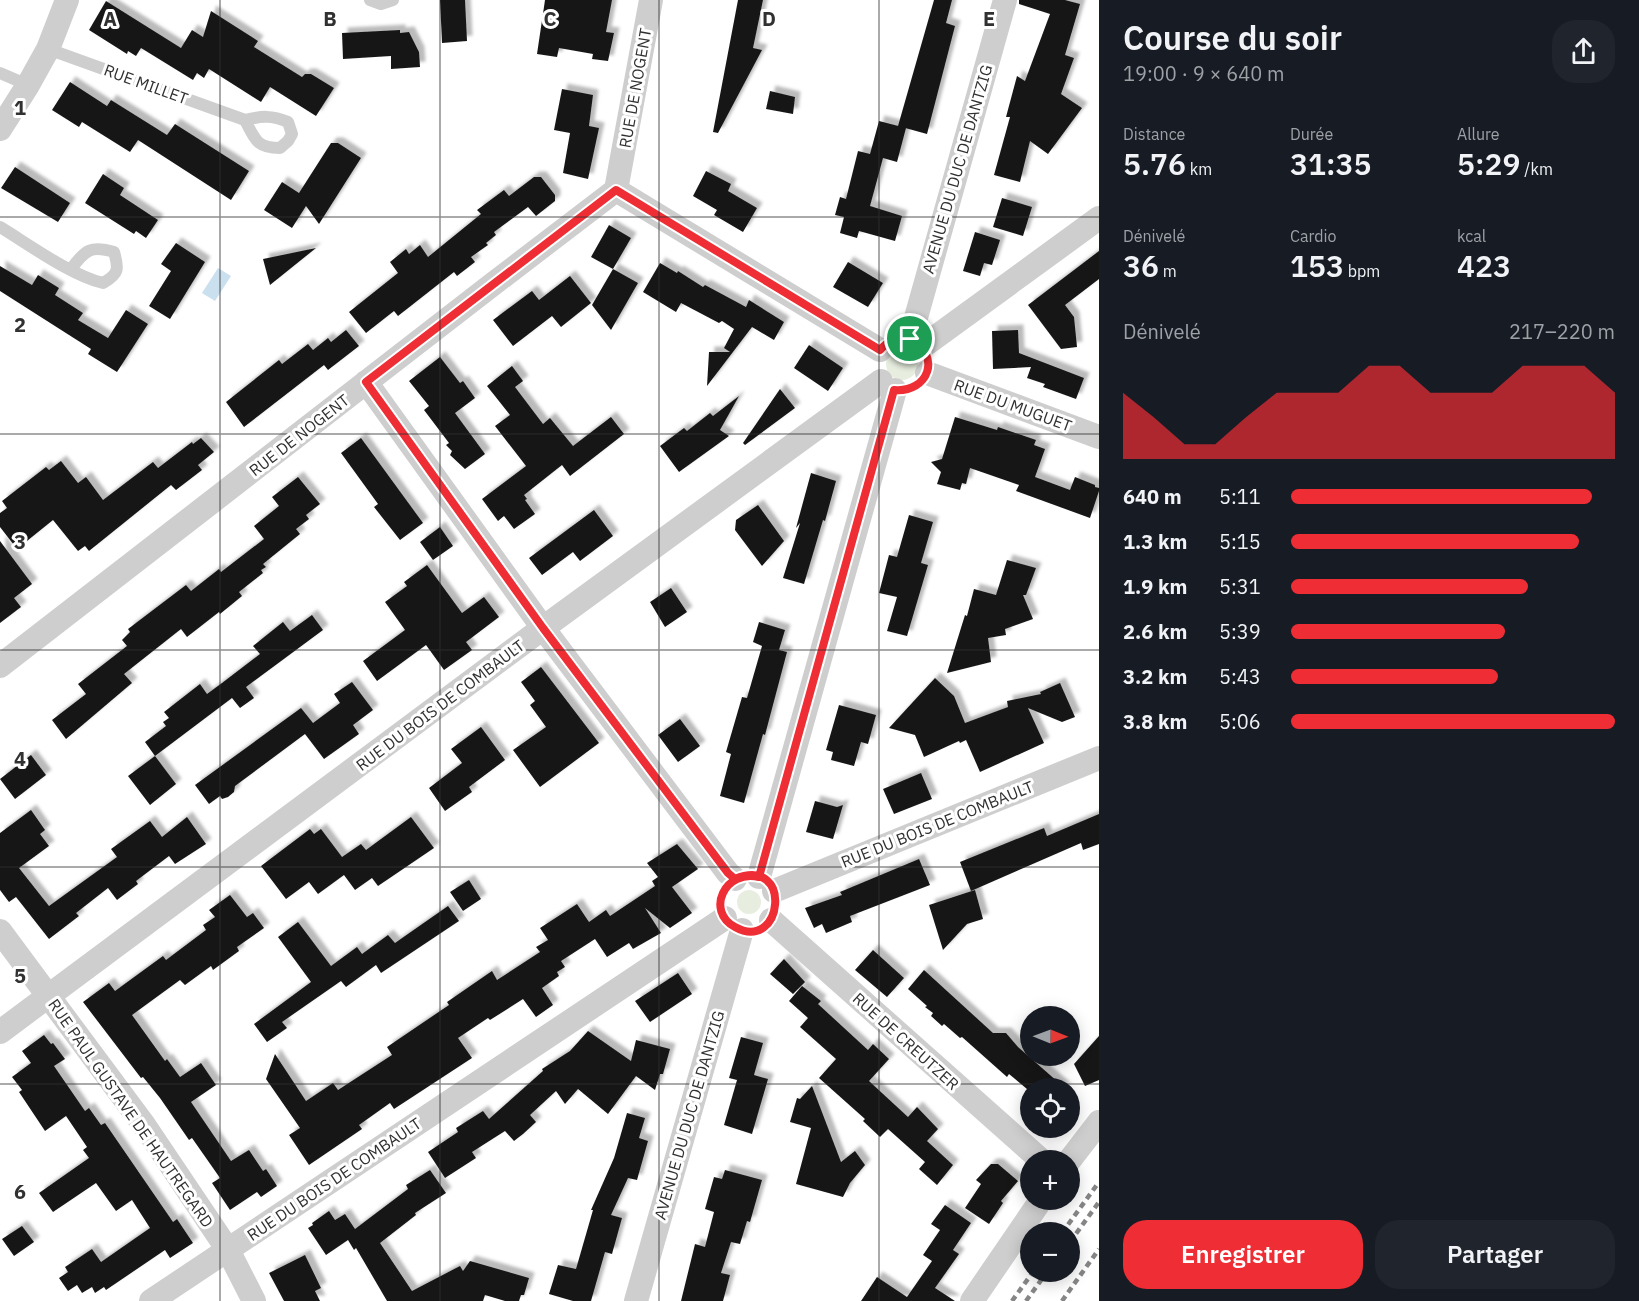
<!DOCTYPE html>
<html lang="fr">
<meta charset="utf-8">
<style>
body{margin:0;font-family:"IBM Plex Sans",sans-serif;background:#20242c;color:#f1f3f6;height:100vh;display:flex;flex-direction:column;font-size:22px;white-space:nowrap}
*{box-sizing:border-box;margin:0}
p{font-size:20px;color:#9ea1a6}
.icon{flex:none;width:33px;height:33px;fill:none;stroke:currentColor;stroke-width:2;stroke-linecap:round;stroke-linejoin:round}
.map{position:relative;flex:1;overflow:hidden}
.sheet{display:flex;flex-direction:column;background:#171b24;width:540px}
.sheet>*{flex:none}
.needle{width:39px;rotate:91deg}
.fabs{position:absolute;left:1020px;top:1006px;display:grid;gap:12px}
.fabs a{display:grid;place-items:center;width:60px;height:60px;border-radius:50%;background:#171b24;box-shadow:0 3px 15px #0003;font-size:30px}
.pin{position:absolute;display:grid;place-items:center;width:51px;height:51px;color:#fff;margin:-26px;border:3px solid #fff;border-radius:50%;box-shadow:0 2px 6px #0007}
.round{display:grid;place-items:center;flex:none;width:63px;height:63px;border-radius:24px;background:#20242c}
.head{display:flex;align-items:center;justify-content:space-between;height:102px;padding:0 24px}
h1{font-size:33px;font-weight:600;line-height:45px}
.stats{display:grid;grid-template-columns:repeat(3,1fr);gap:9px;height:102px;padding:6px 24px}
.stats div{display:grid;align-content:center}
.stats b{font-size:30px;font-weight:600}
.stats small{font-size:16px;font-weight:400}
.stats p{font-size:16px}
.chart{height:168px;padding:12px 24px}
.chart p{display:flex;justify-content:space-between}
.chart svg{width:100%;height:108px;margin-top:6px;fill:#ef2d35;opacity:.7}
.cta{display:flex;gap:12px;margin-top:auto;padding:12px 24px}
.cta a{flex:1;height:69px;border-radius:24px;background:#ef2d35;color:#fff;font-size:24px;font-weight:600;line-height:69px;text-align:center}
.cta a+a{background:#20242c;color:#f1f3f6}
ul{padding:0 24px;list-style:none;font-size:20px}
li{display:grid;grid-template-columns:96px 72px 1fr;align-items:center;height:45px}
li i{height:15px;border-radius:8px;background:#ef2d35}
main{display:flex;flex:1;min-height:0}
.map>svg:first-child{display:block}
.green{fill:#e7eedf}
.water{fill:#cbe0ef}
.building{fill:#181818;filter:url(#shadow)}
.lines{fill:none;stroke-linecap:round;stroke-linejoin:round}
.lane{stroke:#cecece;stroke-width:12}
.street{stroke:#cecece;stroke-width:24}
.rail{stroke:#868686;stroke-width:4.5;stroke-dasharray:6 4.5;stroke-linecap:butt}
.route-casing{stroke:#fff;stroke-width:12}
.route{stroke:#ef2d35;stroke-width:8}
.grid{fill:none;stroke:#313131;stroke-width:1.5;stroke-opacity:0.55}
.labels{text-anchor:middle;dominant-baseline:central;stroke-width:6;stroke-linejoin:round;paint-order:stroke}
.street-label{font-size:16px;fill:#313131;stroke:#fff}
.grid-label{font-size:20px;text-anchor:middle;font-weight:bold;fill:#313131;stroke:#fff;stroke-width:6;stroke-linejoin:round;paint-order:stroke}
</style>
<main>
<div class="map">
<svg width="1099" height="1301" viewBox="0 0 1099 1301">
<defs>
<filter id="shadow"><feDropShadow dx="5.5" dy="-5.5" stdDeviation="1.5" flood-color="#0004"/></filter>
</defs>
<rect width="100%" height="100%" fill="#fff"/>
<path class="green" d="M886 364a16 16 0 1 1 32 0a16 16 0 1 1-32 0Z
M737 902a12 12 0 1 1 24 0a12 12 0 1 1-24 0Z"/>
<path class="water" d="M218,268L231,276L215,301L202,293Z"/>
<path class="building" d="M440,0H465L467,41L442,43Z
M545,0H612L606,32L614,33L608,61L592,59L593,54L559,48L557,57L537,54Z
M738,0H763L753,48L762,50L718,133L713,132Z
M934,0H952L946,23L955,26L927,134L898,126Z
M1019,0H1065L1080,4L1065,55L1074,58L1061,94L1082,108L1048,154L1030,141L1020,182L994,175L1010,117H1006L1017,76L1025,81L1050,14L1019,4Z
M106,1L181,48L192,30L203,37L211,11L258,41L254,47L302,77L305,74H311L334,88L316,116L270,87L261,102L209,69L204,78L197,73L193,80L141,48L136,56L128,51L127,54L89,30Z
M400,30V33L409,32L419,52L420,67L391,69V56L343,59L342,33Z
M70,82L107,106L111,100L167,135L175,124L249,171L231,200L138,140L130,152L82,122L79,127L52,110Z
M562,89L593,95L589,126L599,128L588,179L563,173L570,133L554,130Z
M770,91L795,97L793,114L766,109Z
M879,121L906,128L897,162L883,158L870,206L902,216L895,241L859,231L857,238L840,233L844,217L835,215L840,197L846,199L858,151L870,154Z
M331,143H338L361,158L319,224L306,206L292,228L264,210L282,182L299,193Z
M15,167L70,203L58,222L1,188Z
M706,171L731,184L728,191L757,208L743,232L714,215L717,210L693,196Z
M103,174L124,188L120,195L158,220L146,238L136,231L134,234L85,203Z
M534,177H541L555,195V201L536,216L528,207L494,232L496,235L486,243L488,245L471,257L475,262L457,276L454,272L398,316L394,311L366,333L349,312L398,273L390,262L406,249L409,254L420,245L428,257L481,214L477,210L504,190L509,196Z
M1002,198L1032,207L1023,236L993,227Z
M609,225L631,238L613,269L638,283L611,330L592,305L613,269L591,257Z
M975,232L1000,240L992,265L984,263L980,276L963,271Z
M176,243L205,262L170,319L149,306L171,271L161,264Z
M316,248L270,285L263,259Z
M1099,251V279L1065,305L1074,317L1077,347L1061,349L1028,305Z
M848,262L883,283L868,307L833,287Z
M660,263L677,273L678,271L703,287L705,285L746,307L749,300L784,322L774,340L752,327L707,386L709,352H730L724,348L734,329L722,321L719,323L681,303L676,312L643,292Z
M0,266L32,285L38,275L59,288L55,295L83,313L78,320L108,338L126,310L148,324L117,372L88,354L91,349L0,291Z
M570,276L591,303L561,327L552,316L513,346L493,320L532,291L539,300Z
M346,330L359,346L328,370L324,365L244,427L226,402L279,360L282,364L308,344L313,350L328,338L331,342Z
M1018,330L1019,353L1084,378L1076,399L1043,387L1045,384L1027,378L1031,367L993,369L992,331Z
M809,345L843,368L828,391L794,368Z
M440,357L460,383L463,381L475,398L455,413L485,454L465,469L450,455L452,451L446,445L449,443L424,410L429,406L409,381Z
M512,366L523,381L515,387L543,424L550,418L573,446L611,417L624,434L570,476L562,465L524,495L527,499L525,500L535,514L514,529L504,516L498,521L482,499L526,466L495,426L510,415L487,386Z
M780,389L795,408L745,445L743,443Z
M739,396L720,430L729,436L679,472L660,446L684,428L687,431L710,413L713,416Z
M955,417L997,430L998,427L1036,440L1034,445L1045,449L1035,477L1070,490L1075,477L1095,485V487L1099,488V491L1090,518L1016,491L1019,485L970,468L966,484L962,483L960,490L937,484L941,472L931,462L942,459Z
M201,438L214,452L198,465L202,470L176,490L171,485L89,551L85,546L78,551L53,520L17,549L0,527V513L7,508L2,501L46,467L49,470L61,461L78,483L86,477L103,500L153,462L158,468L192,442L193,444Z
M361,438L423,523L400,540L374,507L378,504L341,453Z
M811,473L836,481L825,521L823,520L804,584L783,578L800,523L796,528Z
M298,477L320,504L306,515L309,519L296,529L300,534L263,564L266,567L261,570L263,573L239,592L242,596L220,614L219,612L187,637L181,629L124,674L132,683L66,739L52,720L86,694L78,684L127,646L122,640L130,632L128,629L186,585L191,591L219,569L221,572L264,539L254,526L279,506L272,497Z
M758,505L784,541L762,566L735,530L736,520Z
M594,510L613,536L580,561L573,552L542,575L529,558Z
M909,515L933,522L921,563L928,565L907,636L887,631L897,597L879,593L889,555L897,557Z
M440,527L453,546L433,560L420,542Z
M0,541L32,584L14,598L21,607L0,623Z
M1007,560L1036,568L1026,595H1023L1033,619L1005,629L1006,635L988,638L991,662L947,673L965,615L967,616L974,589L996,595Z
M427,565L462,613L484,597L499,617L466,642L472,650L444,670L426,645L377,681L363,661L405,630L385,602L407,586L404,582Z
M671,588L687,612L665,627L650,602Z
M312,615L323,630L246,687L254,698L240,708L232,698L155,756L145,742L166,726L163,722L169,718L164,712L200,684L207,694L222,683L260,654L253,646L283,622L290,631Z
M759,622L785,630L779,650L787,652L765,735L763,734L744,803L720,796L731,754L726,752L742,697L747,698L762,646L753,642Z
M541,667L599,743L540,787L513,750L546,727L530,705L535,701L521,682Z
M935,678L954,696L965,723L1008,707L1007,701L1041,694L1040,692L1060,683L1075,717L1062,722L1028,708L1044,743L980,772L966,740L960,743L959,741L924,757L915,735L889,728Z
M352,682L373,710L353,725L359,734L324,759L305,734L235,786L234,792L228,797L222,799L220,796L209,804L195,785L301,708L313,723L340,703L334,694Z
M839,705L876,715L868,744L861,742L854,766L831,760L833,752L826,750Z
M680,719L700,746L678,762L658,735Z
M481,727L505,760L469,787L472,792L445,811L429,788L462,763L451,749Z
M31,755L46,775L15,799L0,779Z
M155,756L176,784L150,805L128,776Z
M921,773L932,799L894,814L883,789Z
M815,801L837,807L843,805L833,839L806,832Z
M31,810L45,830L40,834L49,846L19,868L49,906L117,857L111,849L150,821L162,837L187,817L206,844L175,864L169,856L136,881L138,884L117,900L108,888L76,913L79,916L49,939L16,897L9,902L0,890V833Z
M1099,814V844L1083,850L1081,843L971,891L960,862L1044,828L1047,836Z
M411,817L434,848L378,886L372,878L355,890L344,875L318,894L309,882L286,899L261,866L310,829L314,834L321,829L342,857L361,844L366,850Z
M677,844L698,869L672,887L692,913L670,928L645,908L661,933L633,949L629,943L607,957L595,939L561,961L565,967L557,972L559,976L542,988L553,1005L536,1017L523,999L490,1020L488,1018L458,1038L472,1058L394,1109L390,1103L359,1125L362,1129L309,1165L289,1135L300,1128L266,1079L275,1054L306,1101L333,1083L338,1090L392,1055L387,1047L449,1005L447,1002L492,971L497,980L540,952L536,947L548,940L540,928L577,904L589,922L606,910L610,916L655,886L652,881L658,877L647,863Z
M919,859L930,885L850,916L852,922L826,933L822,924L814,928L805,908L842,895L840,892Z
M469,880L481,899L463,911L450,892Z
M975,890L983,919L967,924L943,950L929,905Z
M230,895L247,917L253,913L264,928L237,947L239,951L213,970L211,966L185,985L180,980L132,1015L165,1061L167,1059L180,1077L201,1063L216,1085L191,1102L231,1161L249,1150L263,1171L266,1169L277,1186L261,1197L257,1192L230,1210L212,1183L220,1178L192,1138L189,1140L160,1098L143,1077L141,1078L83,1002L109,983L115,991L163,956L166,960L206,930L203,925L215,917L209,910Z
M448,906L459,921L381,973L376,965L346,987L341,981L282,1022L287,1028L267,1042L254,1024L311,982L278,937L298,922L331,966L357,947L362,954L388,935L395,943Z
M873,950L904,978L887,997L855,970Z
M784,959L805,982L793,994L770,974Z
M924,970L993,1033H1006L1018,1047L1066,1089H1027L1009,1074L1007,1077L962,1037L960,1038L944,1024L942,1026L931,1016L933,1013L925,1007L927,1006L908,989Z
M678,973L692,994L650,1022L635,1001Z
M802,986L821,1001L818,1004L868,1050L873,1044L889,1059L869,1081L908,1117L917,1107L938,1129L927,1141L953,1165L937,1185L919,1169L925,1162L888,1129L880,1137L863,1121L865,1119L819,1078L836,1059L800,1027L808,1018L789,1001Z
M588,1031L631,1061L636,1040L670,1049L663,1074H660L655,1090L636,1076L608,1114L578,1089L565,1104L556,1091L530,1115L536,1122L523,1134L514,1141L505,1131L472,1152L476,1158L445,1178L428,1152L458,1132L456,1128L483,1111L489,1119L543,1071L542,1069L570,1051Z
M44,1035L51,1044L53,1043L65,1059L54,1066L85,1111L89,1108L101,1125L105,1123L173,1222L177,1219L193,1243L170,1258L165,1250L106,1290L104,1287L95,1293L92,1287L82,1293L77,1285L68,1291L59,1278L68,1272L65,1267L92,1249L101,1262L150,1228L132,1200L116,1211L96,1183L53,1212L39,1193L89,1158L83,1150L87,1147L66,1116L45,1131L19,1092L22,1090L12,1077L31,1063L22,1051Z
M1099,1036V1080L1085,1086L1074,1064Z
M741,1037L763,1043L754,1075L768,1079L752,1134L724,1125L737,1080L729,1078Z
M812,1086L841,1162L855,1151L865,1165L850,1183L843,1197L796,1184L811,1128L790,1122L797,1098L800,1099Z
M627,1113L645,1118L639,1138L648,1141L637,1180L628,1178L611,1215L622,1218L612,1254L605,1252L591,1301H573L549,1294L558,1265L576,1269L593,1210H591L614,1158Z
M991,1164H998L1018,1181L1001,1201L1003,1203L989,1224L965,1208L981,1184L976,1180Z
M430,1170L446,1193L415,1213L416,1215L380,1243L412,1291L460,1266L463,1271L470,1261L529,1278L524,1295H521L519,1301H505L485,1295L483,1301H387L356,1248L354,1250L348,1240L326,1255L308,1228L313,1225L312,1223L329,1211L335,1220L345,1214L355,1229L408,1189L406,1185Z
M725,1170L762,1180L750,1222L747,1221L740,1244L731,1242L721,1273L730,1275L723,1301H681L695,1244L705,1247L714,1212L705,1209L714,1177L722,1179Z
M945,1205L971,1223L953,1250L959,1254L935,1288L955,1301H861L877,1277L907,1297L932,1261L923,1255L940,1230L931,1224Z
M22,1226L34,1242L14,1256L2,1239Z
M305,1255L321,1288L315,1291L320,1301H284L269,1273Z"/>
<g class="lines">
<path class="lane" d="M370,0L381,4L393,0
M48,49L245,120C261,116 272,115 288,122L292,134L288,141L280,148C257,148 255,140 245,120
M0,73L28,85
M0,227C28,244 72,276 103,283C119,274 119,269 114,252C91,245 85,250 71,269"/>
<path class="street" d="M0,129L28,85L48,49L67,0
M616,190L880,350
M910,339L1005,0
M922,347L1099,218
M927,373L1099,437
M366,382L543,628L728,873L735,879
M0,666L493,284L616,190L651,0
M759,877L895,390
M774,891L1099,758
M771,920L1042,1161
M0,931L144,1125L228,1250L254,1301
M0,1032L543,628L881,381
M1069,1161L1099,1122
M151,1301L725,918
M636,1301L742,930
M972,1301L1041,1200"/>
<path class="rail" d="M1062,1233L1099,1182
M1070,1242L1099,1202
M1012,1301L1033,1272
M1026,1301L1047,1272
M1062,1301L1099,1249"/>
</g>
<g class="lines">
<defs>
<path id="route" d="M910,339C897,338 889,340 880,350L616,190L366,382L543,628L728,873L735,879C794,855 783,954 735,927C705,911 725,869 759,877L894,390C929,393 942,355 910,339"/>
</defs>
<use href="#route" class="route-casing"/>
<use href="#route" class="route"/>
</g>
<path class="grid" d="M220,0V1301M440,0V1301M659,0V1301M879,0V1301M0,217H1099M0,434H1099M0,650H1099M0,867H1099M0,1084H1099"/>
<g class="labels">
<g class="street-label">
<text transform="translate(146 84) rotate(20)">RUE MILLET</text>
<text transform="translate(635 88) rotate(-80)">RUE DE NOGENT</text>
<text transform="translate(957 169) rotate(-74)">AVENUE DU DUC DE DANTZIG</text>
<text transform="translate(1013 405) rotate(20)">RUE DU MUGUET</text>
<text transform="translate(299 435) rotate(-38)">RUE DE NOGENT</text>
<text transform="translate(440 705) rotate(-37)">RUE DU BOIS DE COMBAULT</text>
<text transform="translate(937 824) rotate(-22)">RUE DU BOIS DE COMBAULT</text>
<text transform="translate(906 1041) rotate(42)">RUE DE CREUTZER</text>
<text transform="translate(131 1113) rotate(55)">RUE PAUL GUSTAVE DE HAUTREGARD</text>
<text transform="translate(689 1115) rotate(-74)">AVENUE DU DUC DE DANTZIG</text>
<text transform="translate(334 1179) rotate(-34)">RUE DU BOIS DE COMBAULT</text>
</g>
</g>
<g class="grid-label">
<text x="110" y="26">A</text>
<text x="330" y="26">B</text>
<text x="550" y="26">C</text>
<text x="769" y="26">D</text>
<text x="989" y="26">E</text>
<text x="20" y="115">1</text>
<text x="20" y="332">2</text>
<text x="20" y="549">3</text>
<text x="20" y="766">4</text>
<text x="20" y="983">5</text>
<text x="20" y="1199">6</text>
</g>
</svg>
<div class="fabs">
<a><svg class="needle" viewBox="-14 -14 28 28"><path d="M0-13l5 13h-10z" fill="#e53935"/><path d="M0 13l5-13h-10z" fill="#9ea1a6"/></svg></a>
<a><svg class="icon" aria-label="locate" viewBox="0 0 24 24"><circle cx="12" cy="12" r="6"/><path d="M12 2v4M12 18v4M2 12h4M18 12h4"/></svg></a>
<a>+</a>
<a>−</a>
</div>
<div class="pin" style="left:910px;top:339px;background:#1e9e55"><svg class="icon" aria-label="arrive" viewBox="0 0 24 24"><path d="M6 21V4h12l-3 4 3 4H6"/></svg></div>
</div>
<section class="sheet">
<div class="head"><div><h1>Course du soir</h1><p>19:00 · 9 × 640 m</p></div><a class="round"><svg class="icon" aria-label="share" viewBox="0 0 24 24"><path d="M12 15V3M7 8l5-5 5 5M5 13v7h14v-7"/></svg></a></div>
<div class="stats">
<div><p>Distance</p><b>5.76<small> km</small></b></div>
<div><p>Durée</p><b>31:35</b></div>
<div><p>Allure</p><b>5:29<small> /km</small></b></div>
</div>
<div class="stats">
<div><p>Dénivelé</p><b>36<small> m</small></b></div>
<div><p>Cardio</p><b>153<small> bpm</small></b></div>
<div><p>kcal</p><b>423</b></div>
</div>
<div class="chart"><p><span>Dénivelé</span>217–220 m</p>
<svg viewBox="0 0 160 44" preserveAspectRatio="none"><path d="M0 44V17L10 27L20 38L30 38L40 27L50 17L60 17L70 17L80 6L90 6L100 17L110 17L120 17L130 6L140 6L150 6L160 17V44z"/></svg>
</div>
<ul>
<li><b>640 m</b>5:11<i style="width:93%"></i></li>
<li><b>1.3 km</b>5:15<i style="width:89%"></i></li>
<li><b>1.9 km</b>5:31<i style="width:73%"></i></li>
<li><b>2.6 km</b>5:39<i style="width:66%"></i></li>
<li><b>3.2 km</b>5:43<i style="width:64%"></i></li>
<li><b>3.8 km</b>5:06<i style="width:100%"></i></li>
</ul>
<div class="cta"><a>Enregistrer</a><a>Partager</a></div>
</section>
</main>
